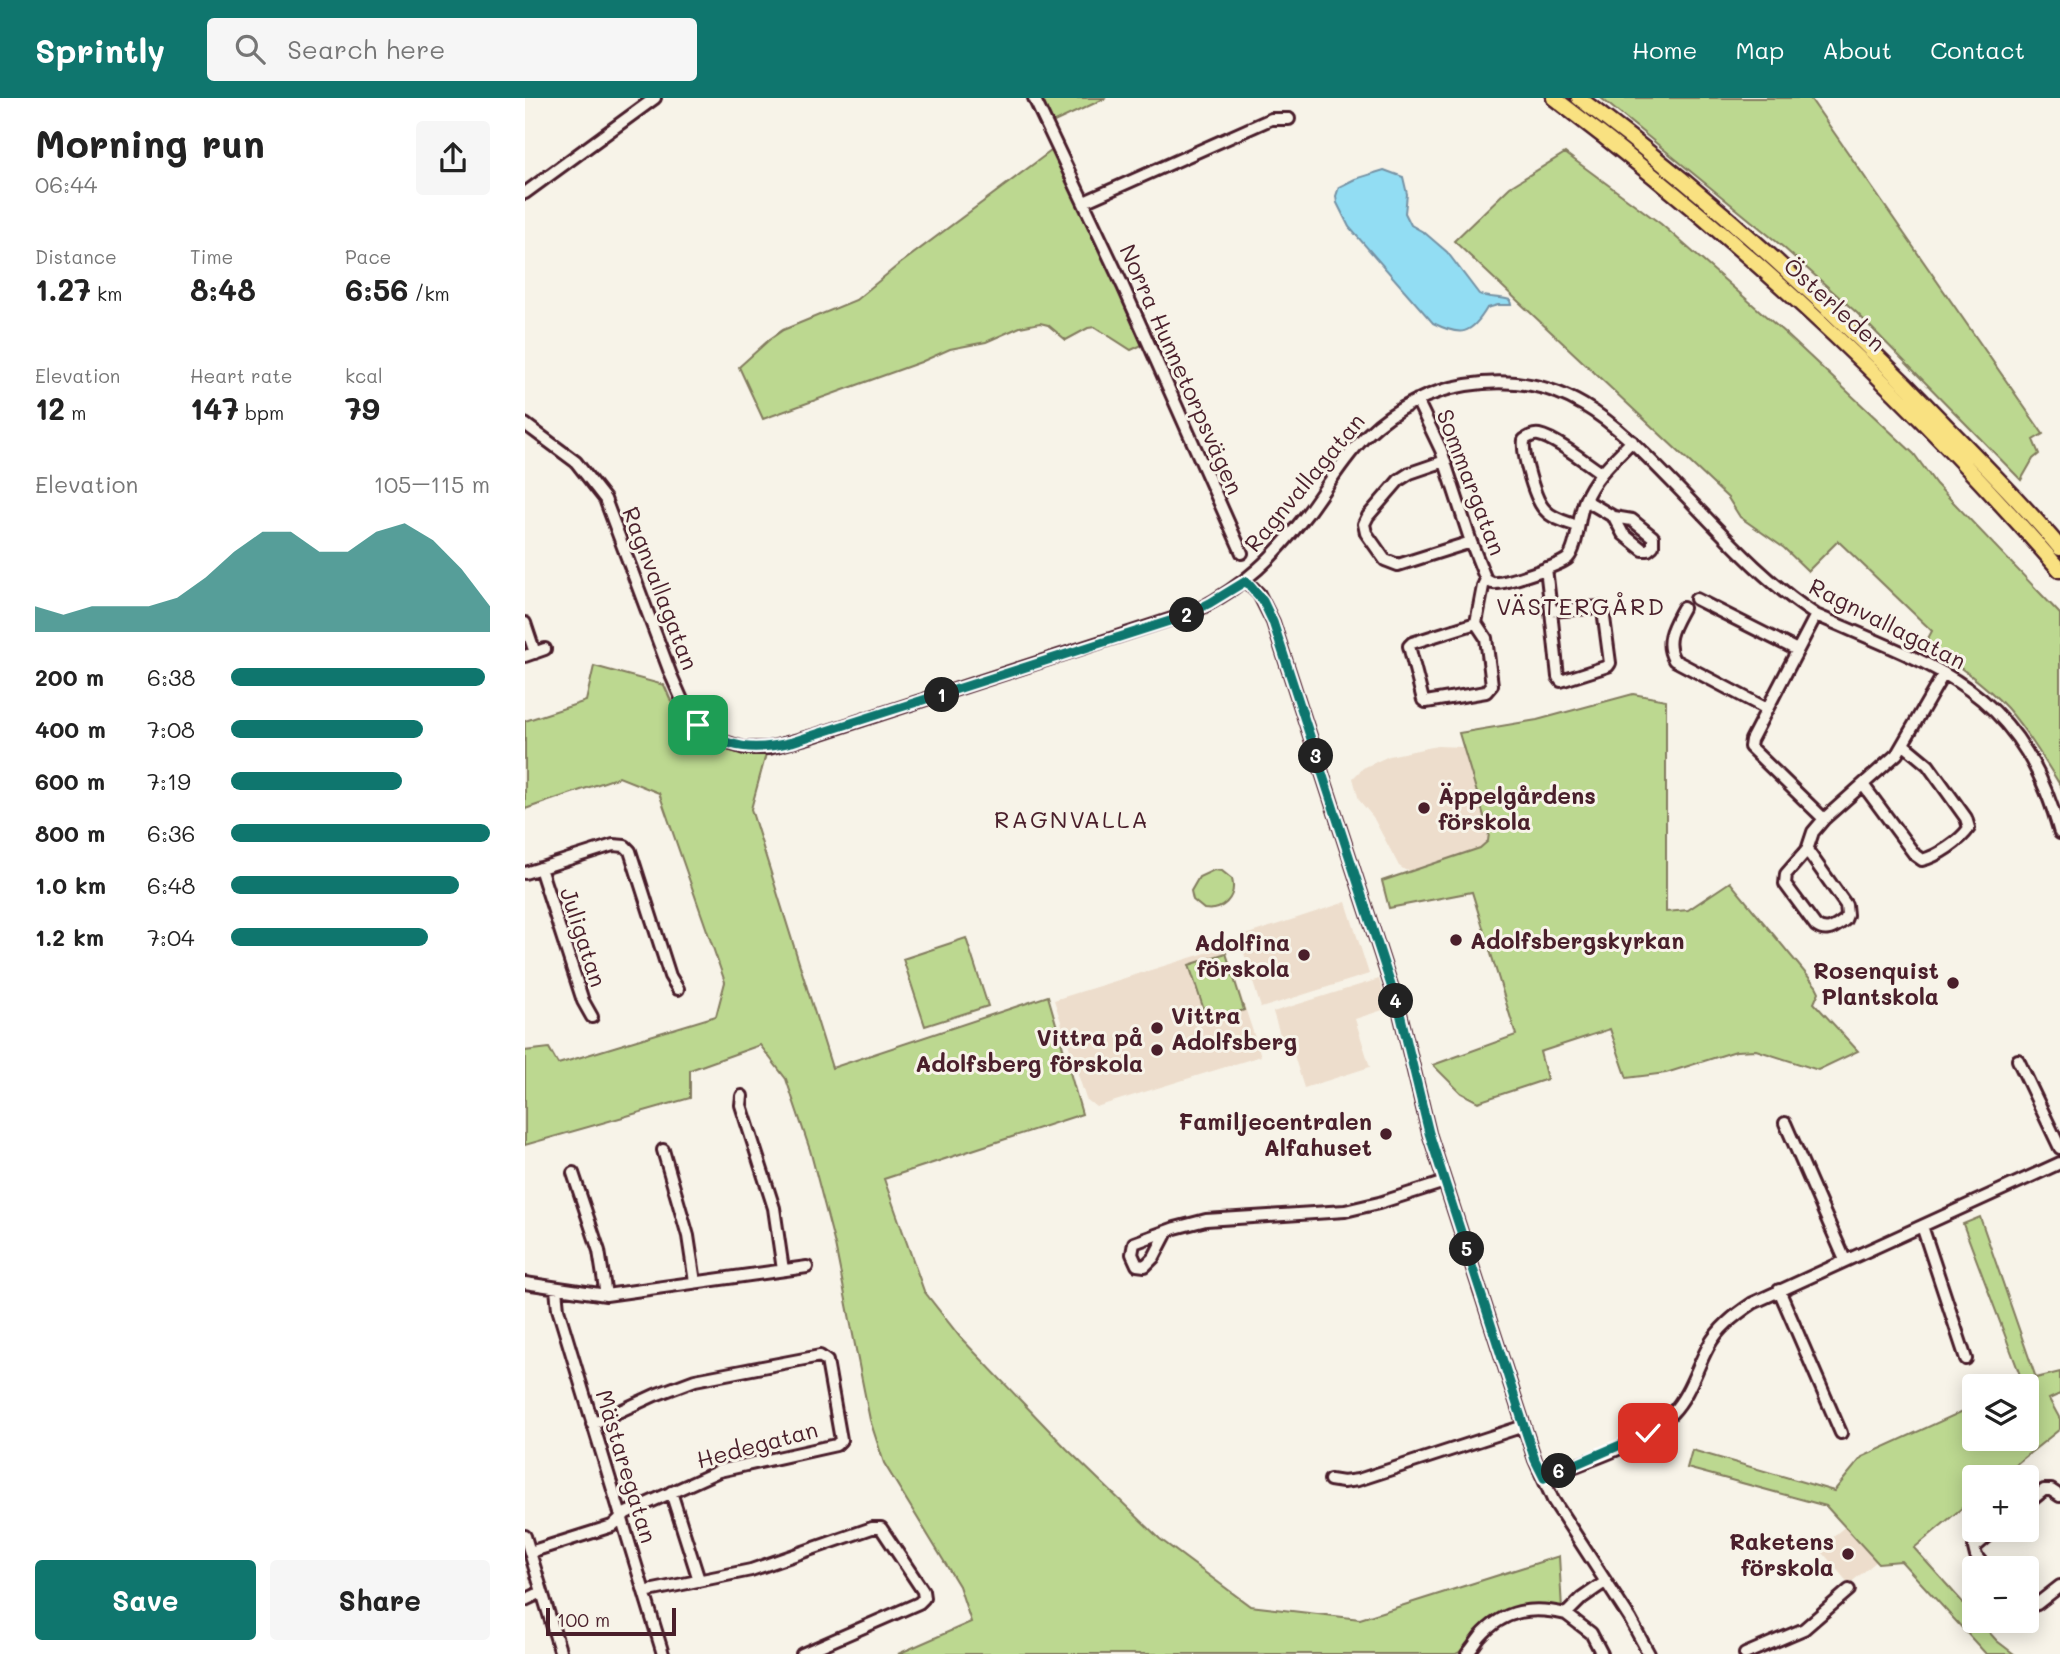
<!DOCTYPE html>
<meta charset="utf-8">
<style>
body{margin:0;font-family:Mali,sans-serif;background:#f6f6f6;color:#222;height:100vh;display:flex;flex-direction:column;font-size:26px;white-space:nowrap}
*{box-sizing:border-box;margin:0}
p{font-size:23px;color:#767676}
.icon{flex:none;width:38px;height:38px;fill:none;stroke:currentColor;stroke-width:2;stroke-linecap:round;stroke-linejoin:round}
.map{position:relative;flex:1;overflow:hidden}
.drawer{display:flex;flex-direction:column;background:#fff;width:525px}
.drawer>*{flex:none}
.controls{position:absolute;left:1437px;top:1276px;display:grid;gap:14px}
.controls a{display:grid;place-items:center;width:77px;height:77px;border-radius:7px;background:#fff;box-shadow:0 4px 18px #0003;font-size:35px}
.scale{position:absolute;left:21px;bottom:18px;width:130px;box-sizing:border-box;padding-left:7px;border:4px solid #4a1f2b;border-top:0;font-size:19px;line-height:24px;white-space:nowrap;color:#4a1f2b;-webkit-text-stroke:5px #f7f3e8;paint-order:stroke}
.pin{position:absolute;display:grid;place-items:center;width:60px;height:60px;color:#fff;margin:-30px;border-radius:14px;box-shadow:0 4px 10px #0006}
.km{position:absolute;width:35px;height:35px;margin:-18px;border-radius:50%;background:#222;color:#fff;font-size:19px;line-height:35px;text-align:center}
.round{display:grid;place-items:center;flex:none;width:74px;height:74px;border-radius:7px;background:#f6f6f6}
.summary{display:flex;align-items:center;justify-content:space-between;height:119px;padding:0 35px}
h1{font-size:38px;font-weight:800;line-height:52px}
.stats{display:grid;grid-template-columns:repeat(3,1fr);gap:10px;height:119px;padding:7px 35px}
.stats div{display:grid;align-content:center}
.stats b{font-size:30px;font-weight:800}
.stats small{font-size:19px;font-weight:400}
.stats p{font-size:19px}
.chart{height:196px;padding:14px 35px}
.chart p{display:flex;justify-content:space-between}
.chart svg{width:100%;height:126px;margin-top:7px;fill:#0f766e;opacity:.7}
.primary-button{display:flex;gap:14px;margin-top:auto;padding:14px 35px}
.primary-button a{flex:1;height:80px;border-radius:7px;background:#0f766e;color:#fff;font-size:28px;font-weight:800;line-height:80px;text-align:center}
.primary-button a+a{background:#f6f6f6;color:#222}
ul{padding:0 35px;list-style:none;font-size:23px}
li{display:grid;grid-template-columns:112px 84px 1fr;align-items:center;height:52px}
li i{height:18px;border-radius:9px;background:#0f766e}
header{display:flex;align-items:center;gap:42px;box-sizing:border-box;height:98px;padding:0 35px;background:#0f766e;color:#fff}
header strong{font-size:33px}
nav{display:flex;gap:38px;margin-inline-start:auto;font-size:24px}
.search{width:490px;height:63px;background:#f6f6f6;display:flex;align-items:center;gap:18px;box-sizing:border-box;padding:0 24px;border-radius:7px;color:#767676;font-size:26px}
main{display:flex;flex:1;min-height:0}
.map>svg:first-child{display:block}
.built{fill:#edddcc}
.green{fill:#bcd890;stroke:#837c5e;stroke-width:2}
.water{fill:#92ddf3;stroke:#7591a3;stroke-width:2}
.lines{fill:none;stroke-linecap:round;stroke-linejoin:round}
.minor-casing{stroke:#4a1f2b;stroke-width:16}
.major-casing{stroke:#4a1f2b;stroke-width:19}
.minor{stroke:#f7f3e8;stroke-width:10}
.major{stroke:#f9e181;stroke-width:14}
.route-casing{stroke:#fff;stroke-width:14}
.route{stroke:#0f766e;stroke-width:9}
.poi-dot{fill:#4a1f2b;stroke:#f7f3e8;stroke-width:2.5}
.labels{text-anchor:middle;dominant-baseline:central;stroke-width:6;stroke-linejoin:round;paint-order:stroke}
.street-label{font-size:23px;fill:#4a1f2b;stroke:#f7f3e8}
.poi-label{font-size:23px;font-weight:bold;fill:#4a1f2b;stroke:#f7f3e8;text-anchor:end}
.neighbourhood-label{font-size:24px;letter-spacing:2px;fill:#4a1f2b;stroke:#f7f3e8}
</style>
<header>
<strong>Sprintly</strong>
<div class="search"><svg class="icon" aria-label="search" viewBox="0 0 24 24"><circle cx="10" cy="10" r="6"/><path d="M15 15l6 6"/></svg>Search here</div>
<nav><a>Home</a><a>Map</a><a>About</a><a>Contact</a></nav>
</header>
<main>
<section class="drawer">
<div class="summary"><div><h1>Morning run</h1><p>06:44</p></div><a class="round"><svg class="icon" aria-label="share" viewBox="0 0 24 24"><path d="M12 15V3M7 8l5-5 5 5M5 13v7h14v-7"/></svg></a></div>
<div class="stats">
<div><p>Distance</p><b>1.27<small> km</small></b></div>
<div><p>Time</p><b>8:48</b></div>
<div><p>Pace</p><b>6:56<small> /km</small></b></div>
</div>
<div class="stats">
<div><p>Elevation</p><b>12<small> m</small></b></div>
<div><p>Heart rate</p><b>147<small> bpm</small></b></div>
<div><p>kcal</p><b>79</b></div>
</div>
<div class="chart"><p><span>Elevation</span>105–115 m</p>
<svg viewBox="0 0 160 44" preserveAspectRatio="none"><path d="M0 44V35L10 38L20 35L30 35L40 35L50 32L60 25L70 16L80 9L90 9L100 16L110 16L120 9L130 6L140 12L150 22L160 35V44z"/></svg>
</div>
<ul>
<li><b>200 m</b>6:38<i style="width:98%"></i></li>
<li><b>400 m</b>7:08<i style="width:74%"></i></li>
<li><b>600 m</b>7:19<i style="width:66%"></i></li>
<li><b>800 m</b>6:36<i style="width:100%"></i></li>
<li><b>1.0 km</b>6:48<i style="width:88%"></i></li>
<li><b>1.2 km</b>7:04<i style="width:76%"></i></li>
</ul>
<div class="primary-button"><a>Save</a><a>Share</a></div>
</section>
<div class="map">
<svg width="1535" height="1556" viewBox="0 0 1535 1556">
<rect width="100%" height="100%" fill="#f7f3e8"/>
<filter id="ink" filterUnits="userSpaceOnUse"><feTurbulence type="fractalNoise" baseFrequency=".0143" numOctaves="2"/><feDisplacementMap in="SourceGraphic" scale="14" xChannelSelector="R" yChannelSelector="G"/><feConvolveMatrix kernelMatrix="1 2 1 2 8 2 1 2 1" color-interpolation-filters="sRGB"/></filter>
<g filter="url(#ink)">
<path class="built" d="M912,648L938,649L964,740L955,750L887,773L880,772L874,768L848,719L834,702L828,680L838,670L864,658Z
M821,804L844,876L736,910L714,839Z
M700,849L736,958L571,1009L561,1001L529,902Z
M854,881L864,910L830,921L845,969L779,990L768,954L761,956L748,914Z
M1322,1427L1352,1463L1324,1486L1294,1450Z"/>
<path class="green" d="M516,0H581L525,26Z
M1076,0H1285L1518,336L1508,342L1514,356L1508,361L1496,382L1332,215L1258,149Z
M530,50L617,247L606,252L570,229L563,230L541,242L523,227L515,225L495,229L461,244L425,251L396,264L238,321L214,269L245,241L258,232L331,202L372,168Z
M1040,55L1136,126L1260,235L1389,356L1411,386L1535,516V687C1519,661 1502,633 1482,610C1459,585 1428,564 1400,546L1407,533L1313,443L1283,473L1259,450L1215,419L1203,400L929,143L985,89Z
M69,568L139,587C145,599 150,617 159,627C180,651 211,657 241,656L226,711L307,970L523,898L557,1016L359,1081L399,1193L435,1239L542,1351L635,1441L725,1508L835,1521L1034,1458L1037,1511L1016,1506L992,1510L939,1552L931,1556H373L446,1524L434,1488L359,1365L345,1322L310,1147L285,1052L261,981L235,947L165,972V1000L0,1047V953L24,950L33,966L191,918L200,884L134,695L94,679L0,711V623L61,603Z
M1108,596L1141,602V814L1163,812L1205,784L1291,888L1294,894L1289,905L1333,953L1293,972L1231,952L1211,953L1141,975L1102,980L1085,931L1015,954L1022,981L953,1004L936,995L908,967L991,937L947,794L864,810L857,783L955,750L963,743L964,735L934,635L1012,622Z
M689,772L697,773L707,781C712,800 697,814 679,811L668,802L666,793L674,779Z
M441,840L463,908L400,928L378,861Z
M701,855L719,912L683,924L664,867Z
M1455,1119L1511,1280L1535,1274V1296L1524,1301L1535,1321V1331L1475,1379H1449V1400L1389,1450L1449,1517V1522L1454,1523L1472,1543L1489,1556H1461L1376,1463L1353,1465L1301,1408L1162,1370L1167,1352L1309,1393L1337,1359L1449,1308V1340H1502V1288H1493L1498,1285L1438,1126Z"/>
<path class="water" d="M859,72L878,79L882,96L880,115L886,127L900,135L922,154L954,196C963,201 974,198 985,202L986,207H973L962,210C946,237 936,239 908,225L824,129L812,105L811,98L814,89L830,81Z"/>
<g class="lines">
<defs>
<path id="minor" d="M509,0L598,188L717,455
M0,95L130,0
M559,104L746,21H764
M892,302L916,352L946,444L961,482C966,484 966,486 971,485C982,485 1036,467 1043,460C1053,449 1053,418 1060,402C1070,378 1089,362 1107,343
M0,326L51,364L80,401L146,577L161,611L173,627L191,641L219,650H244L288,638L671,513C722,486 747,461 782,416C802,389 819,359 843,336C870,310 905,293 941,287C1039,271 1089,324 1151,388C1195,433 1237,482 1291,517C1415,571 1495,590 1535,735
M920,363L885,375L874,382L843,418L839,426L841,435L860,462L873,467L946,444
M1060,402L1089,419L1098,436L1118,452H1123L1128,448V439L1107,422L1089,419
M1052,428C1042,424 1028,421 1021,413C1010,404 997,356 999,342C1003,339 1008,336 1014,337C1030,340 1062,365 1076,375
M1021,470L1026,513L1075,509L1078,512L1085,565L1083,568L1036,583L1033,579L1026,513
M721,483L734,496L748,524L875,915L904,1035L1010,1362L1028,1402L1105,1521L1124,1556
M1171,501L1272,552
M1158,510C1149,527 1138,543 1149,562L1242,611
M1291,517L1226,642L1225,649L1299,721L1372,656L1419,575
M0,525L10,555
M951,525L961,540L967,587L961,594L901,604L898,602L884,548L887,545L951,525L958,488L961,482
M0,558L20,551
M1339,688L1390,757L1397,762C1413,758 1435,743 1444,730L1441,720L1403,667L1379,647
M1282,752L1321,807L1322,817L1320,822C1310,829 1302,836 1291,828L1260,786L1261,776L1282,752L1288,734L1299,721
M15,770L58,903L67,919
M0,775L88,747L100,748L105,753L145,878L153,891
M1493,962L1535,1050
M217,998L216,1007L249,1110L258,1172
M1260,1025L1320,1162
M138,1052L163,1138L170,1184
M48,1075L74,1153L81,1197
M1397,1128L1441,1261
M642,1134L629,1159L620,1168L612,1167L607,1156L609,1145L650,1130L681,1122L820,1113L854,1105L920,1084
M0,1185L81,1197L282,1169
M31,1191L33,1211L138,1556
M1254,1192L1316,1335
M1019,1380C1061,1362 1115,1350 1147,1315C1165,1296 1171,1271 1183,1249C1193,1230 1210,1217 1228,1205L1535,1065
M805,1382L818,1384L833,1382L999,1328
M146,1394L174,1482
M1502,1406L1519,1392H1526L1535,1398
M0,1438L36,1556
M5,1454L87,1428L101,1415L194,1373L311,1347L316,1342L302,1263L295,1258L170,1282L130,1297L67,1326
M1461,1470L1451,1458L1449,1450L1470,1432
M119,1494L226,1472L347,1430H356L398,1493L399,1500L394,1505L277,1556
M0,1502L17,1494
M1502,1509L1512,1506L1535,1488
M1041,1516L1066,1535L1077,1556
M942,1556C947,1551 951,1544 955,1539C979,1511 1008,1508 1041,1516L1057,1500L1080,1484
M1220,1556L1279,1531L1324,1492"/>
<path id="major" d="M1029,0C1214,140 1383,297 1535,472
M1054,0C1187,100 1311,213 1426,333C1463,371 1501,409 1535,450"/>
</defs>
<use href="#minor" class="minor-casing"/>
<use href="#major" class="major-casing"/>
<use href="#minor" class="minor"/>
<use href="#major" class="major"/>
</g>
</g>
<g class="lines" filter="url(#ink)">
<defs>
<path id="route" d="M173,627C202,652 231,653 267,644L657,519L685,505L721,483L738,503L748,524L875,915L904,1035L1010,1362L1019,1380L1123,1335"/>
</defs>
<use href="#route" class="route-casing"/>
<use href="#route" class="route"/>
</g>
<g class="poi-dot">
<circle cx="899" cy="710" r="7"/>
<circle cx="931" cy="842" r="7"/>
<circle cx="779" cy="857" r="7"/>
<circle cx="1428" cy="885" r="7"/>
<circle cx="632" cy="930" r="7"/>
<circle cx="632" cy="952" r="7"/>
<circle cx="861" cy="1036" r="7"/>
<circle cx="1323" cy="1456" r="7"/>
</g>
<g class="labels">
<g class="street-label">
<text transform="translate(1310 206) rotate(42)">Österleden</text>
<text transform="translate(657 271) rotate(66)">Norra Hunnetorpsvägen</text>
<text transform="translate(779 384) rotate(-50)">Ragnvallagatan</text>
<text transform="translate(947 384) rotate(69)">Sommargatan</text>
<text transform="translate(136 490) rotate(69)">Ragnvallagatan</text>
<text transform="translate(1363 525) rotate(27)">Ragnvallagatan</text>
<text transform="translate(59 839) rotate(72)">Juligatan</text>
<text transform="translate(232 1346) rotate(-15)">Hedegatan</text>
<text transform="translate(102 1368) rotate(73)">Mästaregatan</text>
</g>
<g class="poi-label">
<text x="913" y="697" text-anchor="start">Äppelgårdens<tspan x="913" dy="26">förskola</tspan></text>
<text x="945" y="842" text-anchor="start">Adolfsbergskyrkan</text>
<text x="765" y="844">Adolfina<tspan x="765" dy="26">förskola</tspan></text>
<text x="1414" y="872">Rosenquist<tspan x="1414" dy="26">Plantskola</tspan></text>
<text x="646" y="917" text-anchor="start">Vittra<tspan x="646" dy="26">Adolfsberg</tspan></text>
<text x="618" y="939">Vittra på<tspan x="618" dy="26">Adolfsberg förskola</tspan></text>
<text x="847" y="1023">Familjecentralen<tspan x="847" dy="26">Alfahuset</tspan></text>
<text x="1309" y="1443">Raketens<tspan x="1309" dy="26">förskola</tspan></text>
</g>
<g class="neighbourhood-label">
<text x="1056" y="507">VÄSTERGÅRD</text>
<text x="547" y="720">RAGNVALLA</text>
</g>
</g>
</svg>
<div class="controls">
<a><svg class="icon" aria-label="layers" viewBox="0 0 24 24"><path d="M12 4l9 5-9 5-9-5zM3 14l9 5 9-5"/></svg></a>
<a>+</a>
<a>−</a>
</div>
<div class="scale">100 m</div>
<div class="pin" style="left:173px;top:627px;background:#1e9e55"><svg class="icon" aria-label="arrive" viewBox="0 0 24 24"><path d="M6 21V4h12l-3 4 3 4H6"/></svg></div>
<div class="pin" style="left:1123px;top:1335px;background:#d93025"><svg class="icon" aria-label="check" viewBox="0 0 24 24"><path d="M5 12l5 5 9-10"/></svg></div>
<b class="km" style="left:417px;top:597px">1</b>
<b class="km" style="left:662px;top:517px">2</b>
<b class="km" style="left:791px;top:658px">3</b>
<b class="km" style="left:871px;top:903px">4</b>
<b class="km" style="left:942px;top:1151px">5</b>
<b class="km" style="left:1034px;top:1373px">6</b>
</div>
</main>
